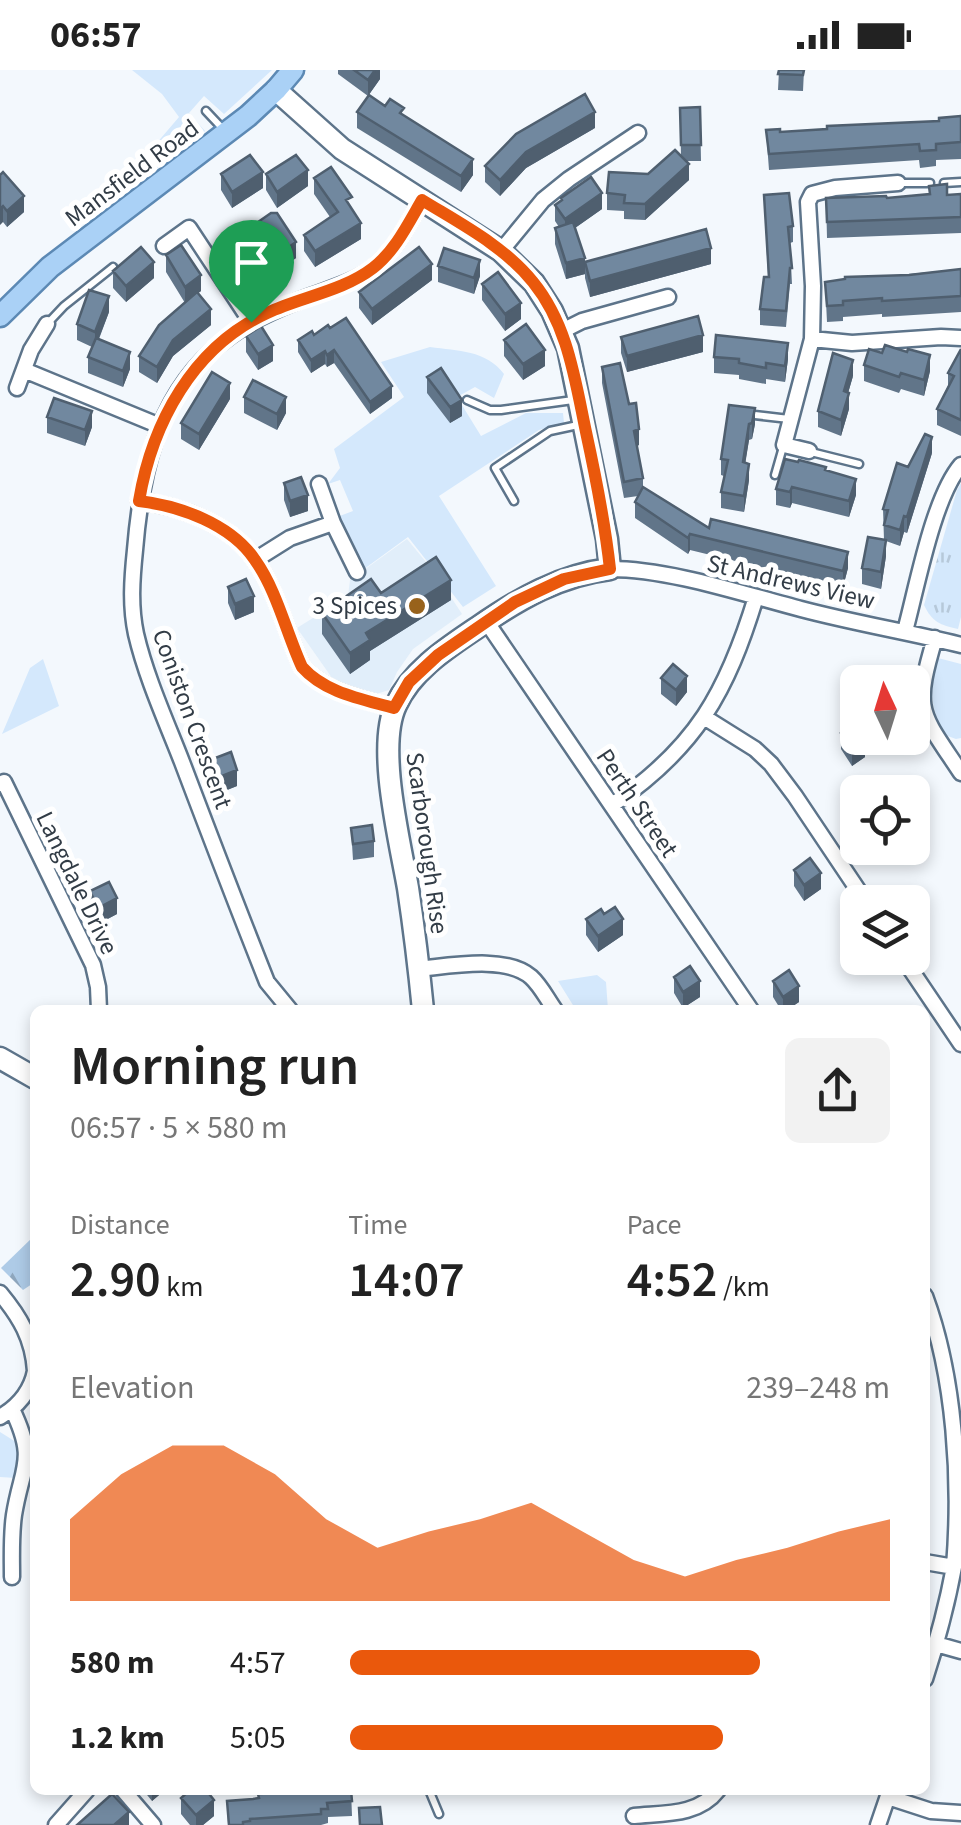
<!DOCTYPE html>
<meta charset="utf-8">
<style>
body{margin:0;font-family:"Source Sans 3",sans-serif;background:#f2f2f2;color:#222;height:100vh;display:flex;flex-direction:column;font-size:38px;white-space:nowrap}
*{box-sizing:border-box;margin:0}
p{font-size:32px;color:#767676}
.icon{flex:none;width:55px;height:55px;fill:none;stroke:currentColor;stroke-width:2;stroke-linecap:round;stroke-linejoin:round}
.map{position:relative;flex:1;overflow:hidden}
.sheet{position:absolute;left:30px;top:935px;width:900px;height:790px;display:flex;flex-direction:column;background:#fff;border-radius:15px;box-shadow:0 5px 15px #0003}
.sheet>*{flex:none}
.needle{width:65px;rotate:356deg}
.controls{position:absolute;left:840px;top:595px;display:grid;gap:20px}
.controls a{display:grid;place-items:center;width:90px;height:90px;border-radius:15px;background:#fff;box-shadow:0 5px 15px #0003;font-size:50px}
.pin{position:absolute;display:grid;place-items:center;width:85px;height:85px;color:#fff;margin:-102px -42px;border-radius:50% 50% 50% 0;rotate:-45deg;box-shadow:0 0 10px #0007}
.pin .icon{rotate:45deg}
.round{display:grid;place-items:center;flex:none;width:105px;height:105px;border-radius:15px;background:#f2f2f2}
.headline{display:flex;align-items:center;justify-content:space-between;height:170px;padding:0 40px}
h1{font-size:55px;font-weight:600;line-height:75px}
.metrics{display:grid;grid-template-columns:repeat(3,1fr);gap:15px;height:170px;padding:10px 40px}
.metrics div{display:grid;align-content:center}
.metrics b{font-size:50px;font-weight:600}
.metrics small{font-size:28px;font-weight:400}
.metrics p{font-size:28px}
.chart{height:280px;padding:20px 40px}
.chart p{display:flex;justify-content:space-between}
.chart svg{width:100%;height:180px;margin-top:10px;fill:#ea580c;opacity:.7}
ul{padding:0 40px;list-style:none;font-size:32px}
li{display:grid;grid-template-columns:160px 120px 1fr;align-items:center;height:75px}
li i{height:25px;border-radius:12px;background:#ea580c}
.status{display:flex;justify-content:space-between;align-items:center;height:70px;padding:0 50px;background:#fff;direction:ltr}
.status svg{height:28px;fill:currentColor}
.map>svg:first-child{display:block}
.built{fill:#e1eefa}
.grass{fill:#d4e8fc}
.forest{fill:url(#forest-firs)}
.park{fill:url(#park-tufts)}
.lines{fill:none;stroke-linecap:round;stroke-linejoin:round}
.lane-casing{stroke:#5d748a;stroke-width:11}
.street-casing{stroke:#5d748a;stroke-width:19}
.secondary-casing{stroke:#5d748a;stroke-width:25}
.primary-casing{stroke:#5c89b4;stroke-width:25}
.lane{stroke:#fff;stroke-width:6}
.street{stroke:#fff;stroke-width:14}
.secondary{stroke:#fff;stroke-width:20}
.primary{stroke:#aad1f6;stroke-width:20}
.wall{fill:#617589}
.shaded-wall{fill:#4f5f6f}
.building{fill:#71889f;stroke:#4f5f6f;stroke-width:2.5}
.route-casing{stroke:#fff;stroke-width:20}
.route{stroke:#ea580c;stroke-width:12}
.poi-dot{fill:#98621b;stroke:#fff;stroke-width:4}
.labels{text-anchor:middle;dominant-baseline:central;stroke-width:10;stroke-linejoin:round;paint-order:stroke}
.street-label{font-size:25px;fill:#323c46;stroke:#fff}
.poi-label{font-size:25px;fill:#323c46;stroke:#fff;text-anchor:end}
</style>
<div class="status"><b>06:57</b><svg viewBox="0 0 49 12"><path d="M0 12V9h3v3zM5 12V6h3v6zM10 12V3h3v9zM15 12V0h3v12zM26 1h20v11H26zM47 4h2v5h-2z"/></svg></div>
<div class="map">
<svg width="961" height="1755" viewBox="0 0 961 1755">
<defs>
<pattern id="forest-firs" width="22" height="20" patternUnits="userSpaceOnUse" patternTransform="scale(2.5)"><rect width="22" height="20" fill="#aecbe7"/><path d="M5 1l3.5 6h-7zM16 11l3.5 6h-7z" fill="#8ea6bd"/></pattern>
<pattern id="park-tufts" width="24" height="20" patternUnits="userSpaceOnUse" patternTransform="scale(2.5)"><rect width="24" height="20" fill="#d4e8fc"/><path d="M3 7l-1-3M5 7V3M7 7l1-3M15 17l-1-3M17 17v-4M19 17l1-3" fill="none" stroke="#b6c8d9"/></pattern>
</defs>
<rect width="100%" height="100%" fill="#f3f8fd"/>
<path class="built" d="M407,469L435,503L462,544L413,579L397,602L389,620L373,625L337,615L297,558L348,526L350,510Z"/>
<path class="grass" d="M132,0H272L224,44L204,26L189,43L205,61L85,153L80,147L138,95L179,47L162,24Z
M430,277C458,281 486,280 504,304L494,328L475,317L457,327L481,366L526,343H563L564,353L539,360L439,426L496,516L463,537L408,467L360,502L337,447L353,441L340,410L328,414L340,398L334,379L404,327L381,292Z
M938,588L961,594V668L956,669L945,665C930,638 928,616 938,588Z
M43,589L59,636L2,664L30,598Z
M597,905L606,912L608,940H576L558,911Z
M0,1362L24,1377L16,1408L0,1407Z"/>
<path class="forest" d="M35,1165V1212L23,1220L1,1198Z"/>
<path class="park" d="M961,413V547L958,559C940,555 932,552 924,535L957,420Z"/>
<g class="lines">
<defs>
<path id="lane" d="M206,41L222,58
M901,113H930
M944,113L961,112
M48,253L64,236L113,197
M467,330L490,340H501L573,330
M746,344L789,349
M811,382L859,394
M775,405L783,377
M514,431L495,398L550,361L578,355
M429,1720L439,1744"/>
<path id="street" d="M898,113L835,118L812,124L808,132L813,216L812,269L852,273L941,267L961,268
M164,176L189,158L251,252
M501,181L543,130L569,109L638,63
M562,261L582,251L668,227
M24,300L160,356
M17,318L31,280L47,254
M809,381L784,375L812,269
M139,431C180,436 231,454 255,490C277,521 286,562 302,597C326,623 362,629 394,638
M333,453L357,502
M255,490L290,468L333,453L319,414
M610,499C670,499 743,524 801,539C854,553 908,562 961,575
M486,551L751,940
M905,561C917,517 933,428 961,395
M935,568C913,642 920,641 961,703
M704,647L755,679L771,694L795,726L866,832
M0,714L4,712L93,895L98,917L99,940
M612,735C696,678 727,622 756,527
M903,888L961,974
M419,899C450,896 506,885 531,907C541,916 547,929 555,940
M290,940L267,912C238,839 210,766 182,692C166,651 146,607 136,564C130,536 132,509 135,480C141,407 155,332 213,280C242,254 275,239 311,226C332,218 356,211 373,198C396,180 408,154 422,130
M0,1223C20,1247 33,1269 35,1301
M925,1226C955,1307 961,1411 954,1497C947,1535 937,1572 925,1609
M0,1347C17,1337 31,1321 35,1301
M925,1492L954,1497
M12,1507C12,1486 11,1466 14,1445C22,1395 37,1391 12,1339
M936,1574L961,1581
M123,1720L153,1755
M888,1727L931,1741L961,1743
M634,1746C664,1743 698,1746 718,1720
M56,1755L87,1720
M878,1755L890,1720"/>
<path id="secondary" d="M276,20L342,79L501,181L534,213L552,241L568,278L607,469L610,499C560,505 519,529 478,557C447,578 412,600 396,635C376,677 400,772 408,818C414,858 419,899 423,940
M0,988L35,1008"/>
<path id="primary" d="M0,246L50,197L248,46L276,20L293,0"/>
</defs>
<use href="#lane" class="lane-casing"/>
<use href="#street" class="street-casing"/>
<use href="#secondary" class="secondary-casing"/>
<use href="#primary" class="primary-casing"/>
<use href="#lane" class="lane"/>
<use href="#street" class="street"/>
<use href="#secondary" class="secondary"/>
<use href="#primary" class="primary"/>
</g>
<path class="wall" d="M338,0H380V9L368,26L338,4Z
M779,0H804L803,21L778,20Z
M385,36L404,45L473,105L461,122L357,58V42Z
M700,37L701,91H686L689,110L645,150L624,149V141L607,140V123L648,104L681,86L680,38Z
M961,46V89L936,90V96L920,98L919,90L769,100L766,60L780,62L939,51Z
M595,58L526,98L500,126L485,112V96Z
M221,104L263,118L232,138L221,120Z
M266,104L308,116L277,138L266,120Z
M0,105L24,142L7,157L3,152Z
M314,108L352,139L361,169L315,197L304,181V165L330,147L314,124Z
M961,124V163L827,168L826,128H887Z
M764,125L793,156V172L790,173L792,214H790L786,257L760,255V239L768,207Z
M561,128L602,139L575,158L585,204L566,209L555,174V158L559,157L555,151V135L561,131Z
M258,152L296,188L279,200L258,168Z
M166,185L201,221L198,223L211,255L173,286L157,313L139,302V286L185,233L166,202Z
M585,192L711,194L590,227L585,208Z
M438,196L480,206L474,224L438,212Z
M961,199V242L882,247V244L843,247V251L827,252L825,212Z
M113,201L154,208L126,232L113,218Z
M432,210L372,255L359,238V222Z
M482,214L521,249L505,261L482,230Z
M109,242L99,269L130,299L123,317L88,303V287L92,277L77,270V254Z
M314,265L392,328L370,344L334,293L327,297L325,294L311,303L298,282V270Z
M246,266L273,291L258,300L246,282Z
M621,267L703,282L627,302L621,283Z
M504,270L545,296L523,310L504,286Z
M961,279V366L937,355V339L948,316V303Z
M714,287L788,289L785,312L766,309V314L739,309V305L714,303Z
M864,295L930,301L924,326L901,319L899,323L864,311Z
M602,297L639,375L637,376L643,408V417L709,458L848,498L843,517L690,480L688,484L635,448V432L638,426L624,428L602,313Z
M853,306L848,323L849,339L841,366L818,357V341Z
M427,307L462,346L450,353L427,323Z
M244,327L286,343L277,360L244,343Z
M230,329L199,380L181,369V353Z
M729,335L755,354L752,369L749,370L745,393L749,410L744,442L721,438V422L724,406L721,405V389Z
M47,347L92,357L85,376L47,363Z
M932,383L907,463L904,462L900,476L886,471V486L881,519L862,514V498L884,470L883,439L908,397Z
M826,400L856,425L849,447L792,433L790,438L776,435V419Z
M284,413L308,441L290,447L284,430Z
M228,517L254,542L235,550L228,533Z
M381,523L451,530L370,581V590L350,604L322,564V543Z
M661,608L687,622L676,636L661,624Z
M841,663L865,687L852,696L841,679Z
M210,690L237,716L217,724L210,706Z
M351,758L374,771V787L353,790Z
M794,800L821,819L804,831L794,816Z
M90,821L117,844L98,854L90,837Z
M604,844L623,865L598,882L586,865V849Z
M674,907L700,927L683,938L674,923Z
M773,911L799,932L787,940H781L773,927Z
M143,1720H165L152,1731Z
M351,1720L352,1746L328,1747V1753L321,1755H228L227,1731Z
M380,1720H406V1723L381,1725Z
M181,1728L214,1746L203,1755H190L181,1744Z"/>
<path class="shaded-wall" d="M375,0H380V9L368,26V10Z
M595,42V58L526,98L500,126V110L526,82Z
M473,89V105L461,122V106Z
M689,94V110L645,150V134Z
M308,100V116L277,138V122Z
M263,102V118L232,138V122Z
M602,123V139L565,165V149Z
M24,126V142L7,157V141Z
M3,136V152L0,155V139Z
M361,153V169L315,197V181Z
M296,172V188L279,200V184Z
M711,178V194L590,227V211Z
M585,188V204L566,209V193Z
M480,190V206L474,224V208Z
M154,192V208L126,232V216Z
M432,194V210L372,255V239Z
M201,205V221L185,233V217Z
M109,226V242L95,278V262Z
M521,233V249L505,261V244Z
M211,239V255L173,286L157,313V297L173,270Z
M703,265V282L627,302V286Z
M788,273V289L785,312V296Z
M273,275V291L258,300V284Z
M334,280V293L327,297V285Z
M545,280V296L523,310V294Z
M325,281V294L311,303V290Z
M130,282V299L123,317V301Z
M930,285V301L924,326V310Z
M853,290V306L844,337V321Z
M230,313V329L199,380V364Z
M392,316V328L370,344V332Z
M849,323V339L841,366V350Z
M286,327V343L277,360V344Z
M462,330V346L450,353V337Z
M755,338V354L752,369V353Z
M92,341V357L85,376V360Z
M749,354V370L743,408V392Z
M639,359V375L634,377V361Z
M932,367V383L907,463V447Z
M749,394V410L744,442V426Z
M856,409V425L849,447V431Z
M792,417V433L790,438V422Z
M308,425V441L290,447V431Z
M904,446V462L900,476V460Z
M690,464V480L688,484V468Z
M886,470V486L881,519V502Z
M848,482V498L843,517V501Z
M451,510V530L370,581V590L350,604V583L366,563Z
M254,526V542L235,550V534Z
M687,606V622L676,636V620Z
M865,671V687L852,696V680Z
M237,700V716L217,724V708Z
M821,803V819L804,831V815Z
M117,828V844L98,854V838Z
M623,849V865L598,882V866Z
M700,911V927L683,938V922Z
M799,916V932L787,940H783V927Z
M152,1720H165L152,1731Z
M214,1730V1746L203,1755H196V1745Z
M129,1742V1755H114Z"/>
<path class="building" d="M354,0H375L368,10Z
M779,0H804L803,5L778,4Z
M585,24L595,42L526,82L500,110L485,96L516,64Z
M369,25L385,36L390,29L404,38L400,43L473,89L461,106L357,42Z
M700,37L701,75H681L680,38Z
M961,46V72L936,74V80L920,81L919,74L769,84L766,60L780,59V62L827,59V56L939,51V48Z
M675,80L689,94L645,134L624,133L625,125L607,123L609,102L648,104Z
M250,85L263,102L232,122L221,104Z
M296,85L308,100L277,122L266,104Z
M331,97L352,127L346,130L361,153L315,181L304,165L338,142L314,108Z
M3,102L24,126L7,141L3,136L0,139V105Z
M591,107L602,123L565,149L555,135L562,130L561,128Z
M947,114V125L961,124V147L827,152L826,128L886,126L887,128L930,124L929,116Z
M789,123L793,156L788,157L792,198H790L786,241L760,239L764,207H769L764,125Z
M271,143H277L296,172L279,184L258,152Z
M573,152L585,188L566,193L555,158Z
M706,159L711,178L590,211L585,192Z
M181,175L201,205L185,217L166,185Z
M141,177L154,192L126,216L113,201Z
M419,177L432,194L372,239L359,222Z
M444,178L480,190L474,208L438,196Z
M961,199V226L882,231V228L843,231V235L827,236L825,212L845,209V207L909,205Z
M498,202L521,233L505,244L482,214Z
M89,220L109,226L95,262L77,254Z
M197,222L211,239L173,270L157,297L139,286L159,255Z
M698,246L703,265L627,286L621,267Z
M346,248L392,316L370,332L334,280L327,285L325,281L311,290L298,270L312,261L314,265L328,255L330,258Z
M526,254L545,280L523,294L504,270Z
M261,256L273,275L258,284L246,266Z
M716,265L788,273L785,296L766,293V298L739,293V289L714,287Z
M96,268L130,282L123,301L88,287Z
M885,275L907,282L908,279L930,285L924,310L901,303L899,307L864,295L869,279L882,283Z
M961,279V350L937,339L954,306L948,303Z
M833,283L853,290L844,321L849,323L841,350L818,341Z
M620,293L629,334L636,333L639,359L634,361L643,408L624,412L602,297Z
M441,298L462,330L450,337L427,307Z
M212,302L230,313L199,364L181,353Z
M253,310L286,327L277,344L244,327Z
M54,328L92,341L85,360L47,347Z
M729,335L755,338L752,353L749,354L743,392L749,394L744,426L721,422L728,390L721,389Z
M925,364L932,367L907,447L904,446L900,460L884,455L888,440L883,439L897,393L908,397Z
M785,389L798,392L799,390L826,397L825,400L856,409L849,431L792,417L790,422L776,419Z
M301,407L308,425L290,431L284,413Z
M643,417L709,458L711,449L848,482L843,501L690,464L688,468L635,432Z
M868,467L886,470L881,502L862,498Z
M436,487L451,510L366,563L370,570L350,583L322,543L371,509L381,523Z
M246,509L254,526L235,534L228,517Z
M673,594L687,606L676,620L661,608Z
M854,654L858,660V668H862L865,671L852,680L841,663Z
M231,682L237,700L217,708L210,690Z
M372,755L374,771L353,774L351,758Z
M810,788L821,803L804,815L794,800Z
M109,812L117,828L98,838L90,821Z
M615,837L623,849L598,866L586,849L601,839L604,844Z
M690,896L700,911L683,922L674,907Z
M789,900L799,916L783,927L773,911Z
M190,1720H206L214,1730L196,1745L181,1728Z
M279,1720H351L352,1731L327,1733L328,1739H321V1744L250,1749V1751L243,1752V1755H229L227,1731L253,1729L259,1728L258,1724L279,1723Z
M112,1724L129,1742L114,1755H77Z
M380,1737L382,1755H360L359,1738Z"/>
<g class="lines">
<defs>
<path id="route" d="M422,130C461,154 504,176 533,212C568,255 575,310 586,362C596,408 605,453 610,499L564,509L515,532L438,585L409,612L394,638C362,629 325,623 302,597C286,562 277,521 255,490C231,454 180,436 139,431C152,353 193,277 267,243C301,227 343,221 373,198C395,181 408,154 422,130Z"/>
</defs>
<use href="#route" class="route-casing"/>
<use href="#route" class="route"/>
</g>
<circle class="poi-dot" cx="417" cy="536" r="10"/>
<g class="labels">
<g class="street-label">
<text transform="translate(132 103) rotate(-37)">Mansfield Road</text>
<text transform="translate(791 512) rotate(13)">St Andrews View</text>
<text transform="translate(192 649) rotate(70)">Coniston Crescent</text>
<text transform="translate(637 733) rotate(56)">Perth Street</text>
<text transform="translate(427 773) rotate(82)">Scarborough Rise</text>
<text transform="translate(77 813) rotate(64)">Langdale Drive</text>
</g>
<g class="poi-label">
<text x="397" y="536">3 Spices</text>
</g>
</g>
</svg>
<div class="controls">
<a><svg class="needle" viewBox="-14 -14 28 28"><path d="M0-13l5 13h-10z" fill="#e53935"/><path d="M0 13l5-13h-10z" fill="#767676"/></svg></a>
<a><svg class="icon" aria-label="locate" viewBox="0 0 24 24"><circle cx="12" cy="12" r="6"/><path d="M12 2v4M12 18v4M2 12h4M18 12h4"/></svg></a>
<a><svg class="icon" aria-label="layers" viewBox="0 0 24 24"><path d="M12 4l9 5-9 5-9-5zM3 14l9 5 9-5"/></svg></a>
</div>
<div class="pin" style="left:251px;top:252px;background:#1e9e55"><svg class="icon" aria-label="arrive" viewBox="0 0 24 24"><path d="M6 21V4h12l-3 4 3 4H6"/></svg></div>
<section class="sheet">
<div class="headline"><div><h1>Morning run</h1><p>06:57 · 5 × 580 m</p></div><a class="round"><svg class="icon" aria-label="share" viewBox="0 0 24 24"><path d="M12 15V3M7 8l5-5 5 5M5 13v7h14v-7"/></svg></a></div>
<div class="metrics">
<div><p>Distance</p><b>2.90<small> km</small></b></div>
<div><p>Time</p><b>14:07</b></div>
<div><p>Pace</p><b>4:52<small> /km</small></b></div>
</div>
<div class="chart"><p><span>Elevation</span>239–248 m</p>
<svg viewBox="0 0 160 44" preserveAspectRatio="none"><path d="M0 44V24L10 13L20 6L30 6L40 13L50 24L60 31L70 27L80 24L90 20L100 27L110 34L120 38L130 34L140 31L150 27L160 24V44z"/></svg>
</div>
<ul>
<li><b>580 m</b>4:57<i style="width:76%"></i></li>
<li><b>1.2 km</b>5:05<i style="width:69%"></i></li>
</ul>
</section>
</div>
